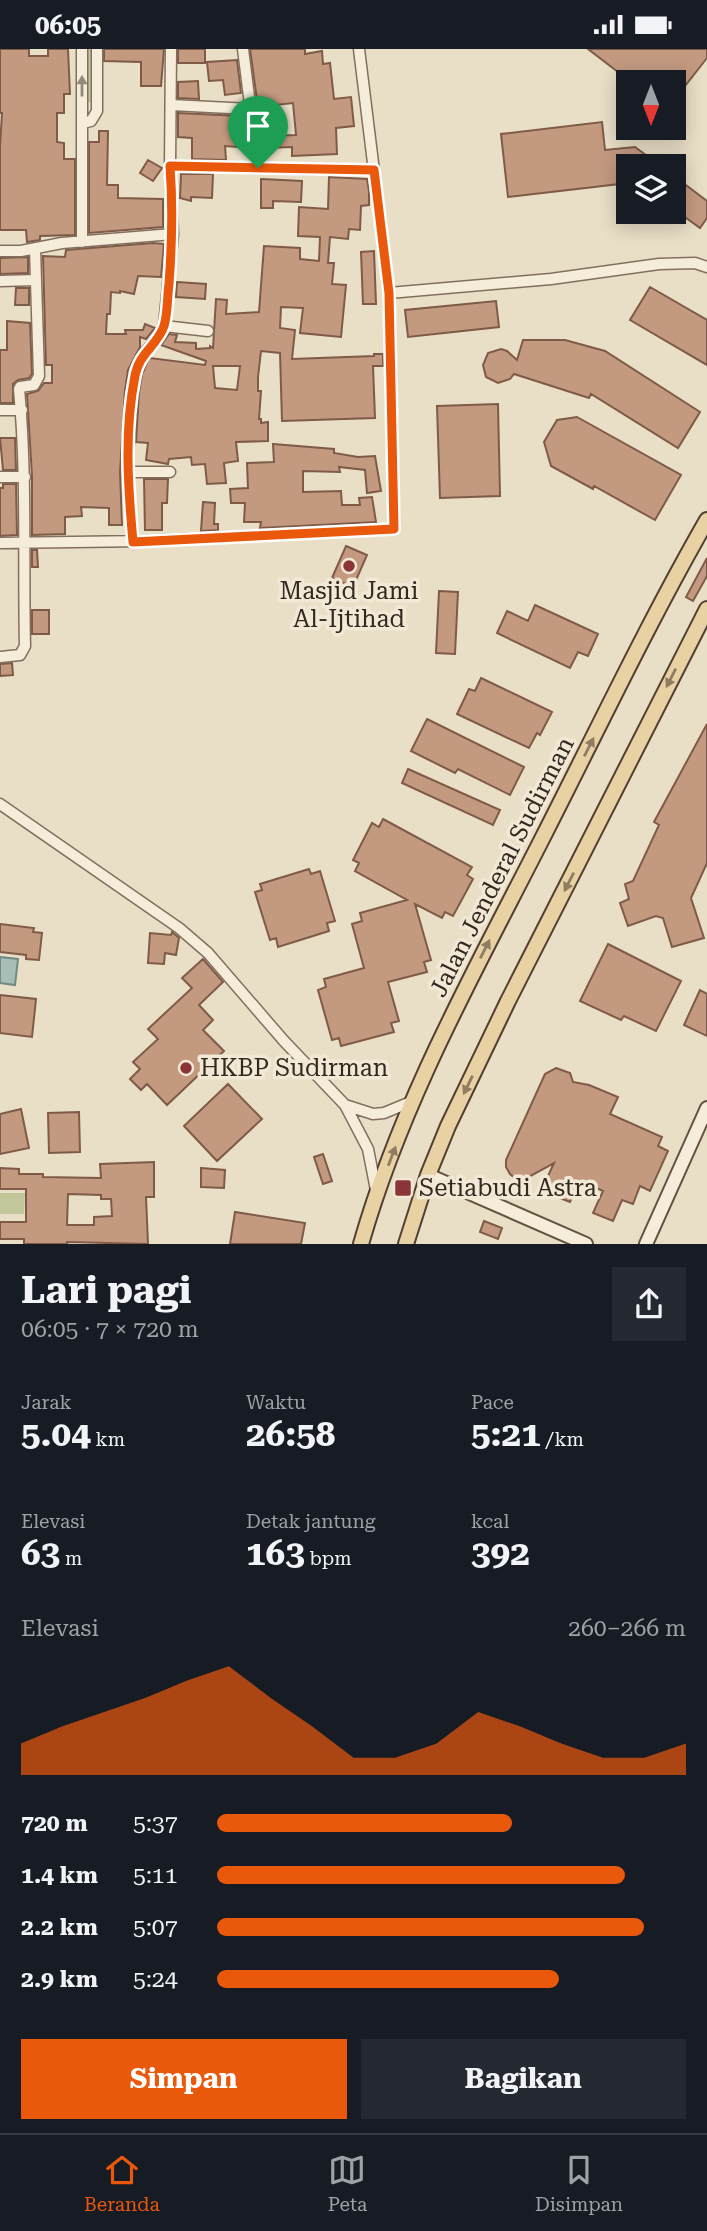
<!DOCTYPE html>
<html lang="id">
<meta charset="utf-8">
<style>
body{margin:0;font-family:"Roboto Serif",serif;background:#242831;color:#f1f3f6;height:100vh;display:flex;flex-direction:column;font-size:26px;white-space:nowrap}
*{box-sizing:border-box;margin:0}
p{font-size:23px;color:#9ea1a6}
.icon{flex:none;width:38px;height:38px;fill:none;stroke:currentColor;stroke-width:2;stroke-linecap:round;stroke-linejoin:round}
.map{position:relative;height:1195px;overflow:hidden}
.side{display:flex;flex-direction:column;background:#171b24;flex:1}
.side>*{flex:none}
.needle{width:46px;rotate:180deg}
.buttons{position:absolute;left:616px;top:21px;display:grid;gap:14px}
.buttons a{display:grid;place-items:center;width:70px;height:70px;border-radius:0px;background:#171b24;box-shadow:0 4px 18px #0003;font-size:35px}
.pin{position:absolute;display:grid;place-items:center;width:60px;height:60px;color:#fff;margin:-72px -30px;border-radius:50% 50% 50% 0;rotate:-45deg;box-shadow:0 0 7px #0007}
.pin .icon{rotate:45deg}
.round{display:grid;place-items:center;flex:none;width:74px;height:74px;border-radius:0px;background:#242831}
.head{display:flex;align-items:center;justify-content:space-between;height:119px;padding:0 21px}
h1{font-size:38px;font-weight:700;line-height:52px}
.figures{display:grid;grid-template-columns:repeat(3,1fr);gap:10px;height:119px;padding:7px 21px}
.figures div{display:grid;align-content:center}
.figures b{font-size:35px;font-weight:700}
.figures small{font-size:19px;font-weight:400}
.figures p{font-size:19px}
.chart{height:196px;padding:14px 21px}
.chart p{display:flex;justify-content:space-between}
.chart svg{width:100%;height:126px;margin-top:7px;fill:#ea580c;opacity:.7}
.action{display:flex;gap:14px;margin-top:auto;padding:14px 21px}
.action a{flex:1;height:80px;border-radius:0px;background:#ea580c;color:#fff;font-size:28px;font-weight:700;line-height:80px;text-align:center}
.action a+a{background:#242831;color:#f1f3f6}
ul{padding:0 21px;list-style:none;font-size:23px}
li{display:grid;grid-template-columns:112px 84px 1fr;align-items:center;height:52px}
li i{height:18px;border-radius:9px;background:#ea580c}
.status{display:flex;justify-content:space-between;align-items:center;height:49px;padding:0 35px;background:#171b24;direction:ltr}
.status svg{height:19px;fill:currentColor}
.dock{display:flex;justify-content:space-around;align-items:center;height:98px;border-top:2px solid #363941;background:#171b24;font-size:19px;color:#9ea1a6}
.dock a{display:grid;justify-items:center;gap:4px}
.dock .active{color:#ea580c}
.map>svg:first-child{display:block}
.green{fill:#c2c69b}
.water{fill:#a7bdb6;stroke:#6f8b83;stroke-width:2}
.building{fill:#c39a80;stroke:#7f5b47;stroke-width:2;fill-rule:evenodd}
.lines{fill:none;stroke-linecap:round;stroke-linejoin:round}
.street-casing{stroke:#82705e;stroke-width:13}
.secondary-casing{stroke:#645241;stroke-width:16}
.primary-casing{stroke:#513f32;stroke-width:18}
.street{stroke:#f5ecd9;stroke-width:10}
.secondary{stroke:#f5ecd9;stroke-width:12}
.primary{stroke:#e8d1a3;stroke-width:14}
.oneway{fill:#948a7c}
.oneway2{fill:#8e7d62}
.route-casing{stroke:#fff;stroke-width:14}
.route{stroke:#ea580c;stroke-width:9}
.poi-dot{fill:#8b3538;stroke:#f1e9d5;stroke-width:2.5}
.labels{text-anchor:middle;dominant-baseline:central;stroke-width:7;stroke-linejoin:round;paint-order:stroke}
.poi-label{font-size:24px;fill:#342920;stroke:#f1e9d5;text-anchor:start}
.street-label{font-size:24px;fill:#342920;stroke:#f1e9d5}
</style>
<div class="status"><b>06:05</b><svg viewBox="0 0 49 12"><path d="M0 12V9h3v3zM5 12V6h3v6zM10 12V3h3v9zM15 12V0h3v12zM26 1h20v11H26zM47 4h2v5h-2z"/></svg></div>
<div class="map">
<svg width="707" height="1195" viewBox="0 0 707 1195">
<rect width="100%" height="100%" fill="#e9dec6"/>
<path class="green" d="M82,0H97L93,53H85Z
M0,1144H25L24,1165H0Z"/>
<path class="water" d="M0,908L18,910L15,936L0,934Z"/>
<path class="building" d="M0,0H29V7H48V0H68L70,45H64V64H57V93L64,94V110H75V186L40,187V191L27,193L26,181H0V97L2,64H0Z
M104,0H164L161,37H141V13L104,12Z
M178,0H205V14H178Z
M250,0H305V5L322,2L323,15L330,14L334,50L351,48L354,77L336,79L337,105L292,107V98L263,99L262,87L296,86L293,54L258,58Z
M588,0H707V9L674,51V33H631Z
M237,11L241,44L225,46L223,31L209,32L207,13Z
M198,32L199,50L178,49V33Z
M178,64L241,67L242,84L237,85V98L225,97L226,111L192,110V89L178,88Z
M602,73L605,101L635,98L661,117H628V134L508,148L501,85Z
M99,82H108L107,136H118V149L163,150V178L89,184V93H99Z
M148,111L162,119L153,132L140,124Z
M181,125H213L212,149L191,148V152L180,149Z
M674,127L707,152V169L700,179L674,160Z
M329,128L367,130L369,142V156L361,157L360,181L349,180L348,190L330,188L328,214H334L332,235L346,236L341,288L300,284L303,259L281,258L280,279L295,281L292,310L374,307V305H383V317H373L375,369L282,372L280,304L261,302L258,328V342H261L259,370H261V374L268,373V392L236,393L238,412L224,414L226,434L207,435L205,415L192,416L191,408L169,410L168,415L146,411L148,394L136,393L139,343L142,326L148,311L150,309L205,316L206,312L161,296L169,285L177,286L175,293L196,294V300L210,299V297L213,299L216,250L227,251L226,265L259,263L264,197L300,199V210L319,212L320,188L298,187L299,158L328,160ZM213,317H240L237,341L215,339Z
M261,130L302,132L301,153L273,152V159H261Z
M153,194L164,195L161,228L138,227L134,245L120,242V244L111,243L110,265H107L106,285H126L125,281H143L145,275L155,279L146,290L140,288V298L128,321L125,341L120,423L122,476H109V459L81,458L82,467L65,468V485L32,486V427L27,345L38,342L44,334H52V316H46L43,207L65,208L66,201Z
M374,202L376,255H363L361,203Z
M28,208V224L0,225V209Z
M177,233L206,235L205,250L176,248Z
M650,238L707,271V316L630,271Z
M16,239H29V256H15Z
M496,252L499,278L408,288L405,261Z
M7,272L30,274L32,325L29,329L18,331L13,335V354H0V301H7Z
M523,291H565L605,302L700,363L678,399L591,345L589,349L514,325L510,330L498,334L486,328L483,316L488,304L501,300L507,302L517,311Z
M498,355L500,447L440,449L437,357Z
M577,368L681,426L655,471L594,437L593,440L551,417L544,393L557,371Z
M0,389H15L16,421H3Z
M273,395L334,400V404L358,408L375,407L381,442L367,444L365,421L339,418L340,423L303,422V443L341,442L342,456H360L359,449L372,448L376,473L260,479L261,473H244L245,454H231L230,440L248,439L247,414L274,413Z
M144,430H168L167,454H162V481H145Z
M3,435H16L17,486L0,487V439H3Z
M203,453L215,454L214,475H218V481L201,482Z
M346,497L367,506L353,538L332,529Z
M32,501H37L38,518H32Z
M707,509V527L693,552L686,548Z
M439,542L458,543L455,605L436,604Z
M535,556L598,585L588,607L578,603L570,619L497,584L507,562L528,572Z
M32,561H49V585H32Z
M12,614L13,626L0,627V615Z
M481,629L552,663L540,686L537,684L529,699L457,665L469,640L475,642Z
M427,670L524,718L510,746L458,720L455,724L411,702Z
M707,675V814L691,849L704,889L672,898L663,869L656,867L628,877L620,854L629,850L625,835L633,832L659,776L654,773Z
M408,720L500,761L493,776L402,734Z
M383,770L472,818L467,826L473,830L453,867L445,863L442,869L415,855L431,911L424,913L427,923L388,933L399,972L391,974L394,983L341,997L339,989L332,991L318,941L326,938L324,930L364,919L352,875L362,872L360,864L407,851L355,822L359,814L353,811L372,774L379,778Z
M309,820L311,825L320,822L335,872L327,874L329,882L278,898L276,889L270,891L255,843L262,841L260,835Z
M0,875L34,879L33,883L42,884L39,911L26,910V906L0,903Z
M172,883L179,889L176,906L165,904L164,915L148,914L150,884L171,886Z
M608,895L681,932L656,982L624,967L621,971L580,952Z
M203,910L223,933L199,956L213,971L203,981L224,1002L167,1056L147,1035L141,1041L130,1030L140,1020L133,1013L158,990L148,980L192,939L182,929Z
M700,941L707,945V987L684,976Z
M0,946L36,950L32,988L0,984Z
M556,1019L570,1024L573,1033L589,1036L618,1048L610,1065L662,1088L658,1097L668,1102L650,1142L640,1137L633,1155L622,1151L613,1172L593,1164L603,1142L579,1131L570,1153L541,1142L554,1114L525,1130H516L510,1125L506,1118V1111L545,1025Z
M228,1035L262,1070L217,1112L184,1077Z
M21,1060L29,1099L0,1105V1065Z
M79,1063L80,1103L49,1104L48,1064Z
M323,1105L332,1132L323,1135L314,1108Z
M154,1113V1148H146L148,1195L67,1193V1195H24V1190H0V1173H26V1140H0V1119L19,1120V1125H43V1128L101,1129L100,1115ZM68,1145L101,1146V1150H111L112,1167L94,1168V1176H67Z
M201,1119L225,1121L224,1139L201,1138Z
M235,1163L305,1174L301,1195H230Z
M484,1172L502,1179L498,1190L480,1183Z"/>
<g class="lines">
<defs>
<path id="street" d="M243,0L258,119
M171,56L250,60
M82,74L91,72L97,62V0
M170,117L374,121
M82,193V0
M0,202H21L62,194L173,185
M0,232L36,231
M389,244L551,230L659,215L695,214L707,218
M164,277L208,282
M0,361H22
M127,423H170
M0,428H25
M133,493L127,423L132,342L135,324L142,307L160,286L164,277L173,185L170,117L171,0
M0,494L145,492L394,480L389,244L359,0
M0,608L20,606L25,597C23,511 27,426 19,340L20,338L34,336L39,327L35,200
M0,755L179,879L208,904L284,992L345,1056L368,1100L376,1141
M345,1056L373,1065L384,1064L413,1052"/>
<path id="secondary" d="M428,1126L586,1195
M646,1195L707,1059"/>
<path id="primary" d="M361,1195C402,1051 476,920 543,788C597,682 648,574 707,471
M406,1195L428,1126L448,1077L508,952L707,560"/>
</defs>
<use href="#street" class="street-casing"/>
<use href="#secondary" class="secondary-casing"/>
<use href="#primary" class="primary-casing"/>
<use href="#street" class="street"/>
<use href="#secondary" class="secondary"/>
<use href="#primary" class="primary"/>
</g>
<defs><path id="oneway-solid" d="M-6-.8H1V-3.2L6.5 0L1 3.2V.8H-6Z" transform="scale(1.75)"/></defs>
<use class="oneway" href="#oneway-solid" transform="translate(82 37) rotate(-90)"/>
<g class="oneway2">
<use href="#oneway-solid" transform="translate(671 629) rotate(117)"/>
<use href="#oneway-solid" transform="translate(589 698) rotate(-63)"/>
<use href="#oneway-solid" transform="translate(569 833) rotate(117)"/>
<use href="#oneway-solid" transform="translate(485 900) rotate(-63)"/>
<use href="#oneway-solid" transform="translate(468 1036) rotate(116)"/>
<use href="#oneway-solid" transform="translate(392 1107) rotate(-69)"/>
</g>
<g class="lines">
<defs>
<path id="route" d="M170,117L374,121L389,244L394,480L133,493C128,438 124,382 135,327C139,304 157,297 164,277C168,264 167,249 169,235C172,195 173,157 170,117Z"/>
</defs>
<use href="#route" class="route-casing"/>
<use href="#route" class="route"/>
</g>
<g class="poi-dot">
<circle cx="349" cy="517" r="7"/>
<circle cx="186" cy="1019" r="7"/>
<rect x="394" y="1130" width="18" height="18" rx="3.5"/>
</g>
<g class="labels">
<g class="poi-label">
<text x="349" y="542" text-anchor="middle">Masjid Jami<tspan x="349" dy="28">Al-Ijtihad</tspan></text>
<text x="200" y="1019">HKBP Sudirman</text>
<text x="419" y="1139">Setiabudi Astra</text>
</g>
<g class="street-label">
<text transform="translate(502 818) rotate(-63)">Jalan Jenderal Sudirman</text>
</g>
</g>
</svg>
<div class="buttons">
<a><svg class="needle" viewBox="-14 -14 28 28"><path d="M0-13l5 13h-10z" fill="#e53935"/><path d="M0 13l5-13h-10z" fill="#9ea1a6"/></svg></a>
<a><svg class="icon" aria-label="layers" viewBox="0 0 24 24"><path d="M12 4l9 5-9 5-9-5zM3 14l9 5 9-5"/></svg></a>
</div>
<div class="pin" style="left:258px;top:119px;background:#1e9e55"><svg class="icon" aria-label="arrive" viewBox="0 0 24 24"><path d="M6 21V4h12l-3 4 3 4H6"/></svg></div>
</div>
<section class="side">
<div class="head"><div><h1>Lari pagi</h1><p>06:05 · 7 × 720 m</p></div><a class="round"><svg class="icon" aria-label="share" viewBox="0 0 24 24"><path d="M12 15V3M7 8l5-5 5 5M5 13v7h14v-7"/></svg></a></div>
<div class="figures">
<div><p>Jarak</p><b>5.04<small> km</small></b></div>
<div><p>Waktu</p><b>26:58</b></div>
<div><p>Pace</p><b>5:21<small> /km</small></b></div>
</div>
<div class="figures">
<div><p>Elevasi</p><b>63<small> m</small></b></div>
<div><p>Detak jantung</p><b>163<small> bpm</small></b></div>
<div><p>kcal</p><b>392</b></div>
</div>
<div class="chart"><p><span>Elevasi</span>260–266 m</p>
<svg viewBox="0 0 160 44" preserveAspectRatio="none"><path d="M0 44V33L10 27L20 22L30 17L40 11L50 6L60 17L70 27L80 38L90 38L100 33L110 22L120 27L130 33L140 38L150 38L160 33V44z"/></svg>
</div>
<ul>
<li><b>720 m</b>5:37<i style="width:63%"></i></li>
<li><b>1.4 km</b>5:11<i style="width:87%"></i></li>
<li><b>2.2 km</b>5:07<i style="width:91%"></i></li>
<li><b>2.9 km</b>5:24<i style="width:73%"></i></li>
</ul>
<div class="action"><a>Simpan</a><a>Bagikan</a></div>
</section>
<nav class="dock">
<a class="active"><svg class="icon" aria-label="home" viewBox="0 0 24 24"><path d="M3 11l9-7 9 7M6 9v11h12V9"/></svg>Beranda</a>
<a><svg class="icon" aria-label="map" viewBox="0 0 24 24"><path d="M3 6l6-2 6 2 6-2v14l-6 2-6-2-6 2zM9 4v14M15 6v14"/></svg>Peta</a>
<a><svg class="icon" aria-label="saved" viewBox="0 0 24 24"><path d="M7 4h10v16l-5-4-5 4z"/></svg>Disimpan</a>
</nav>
